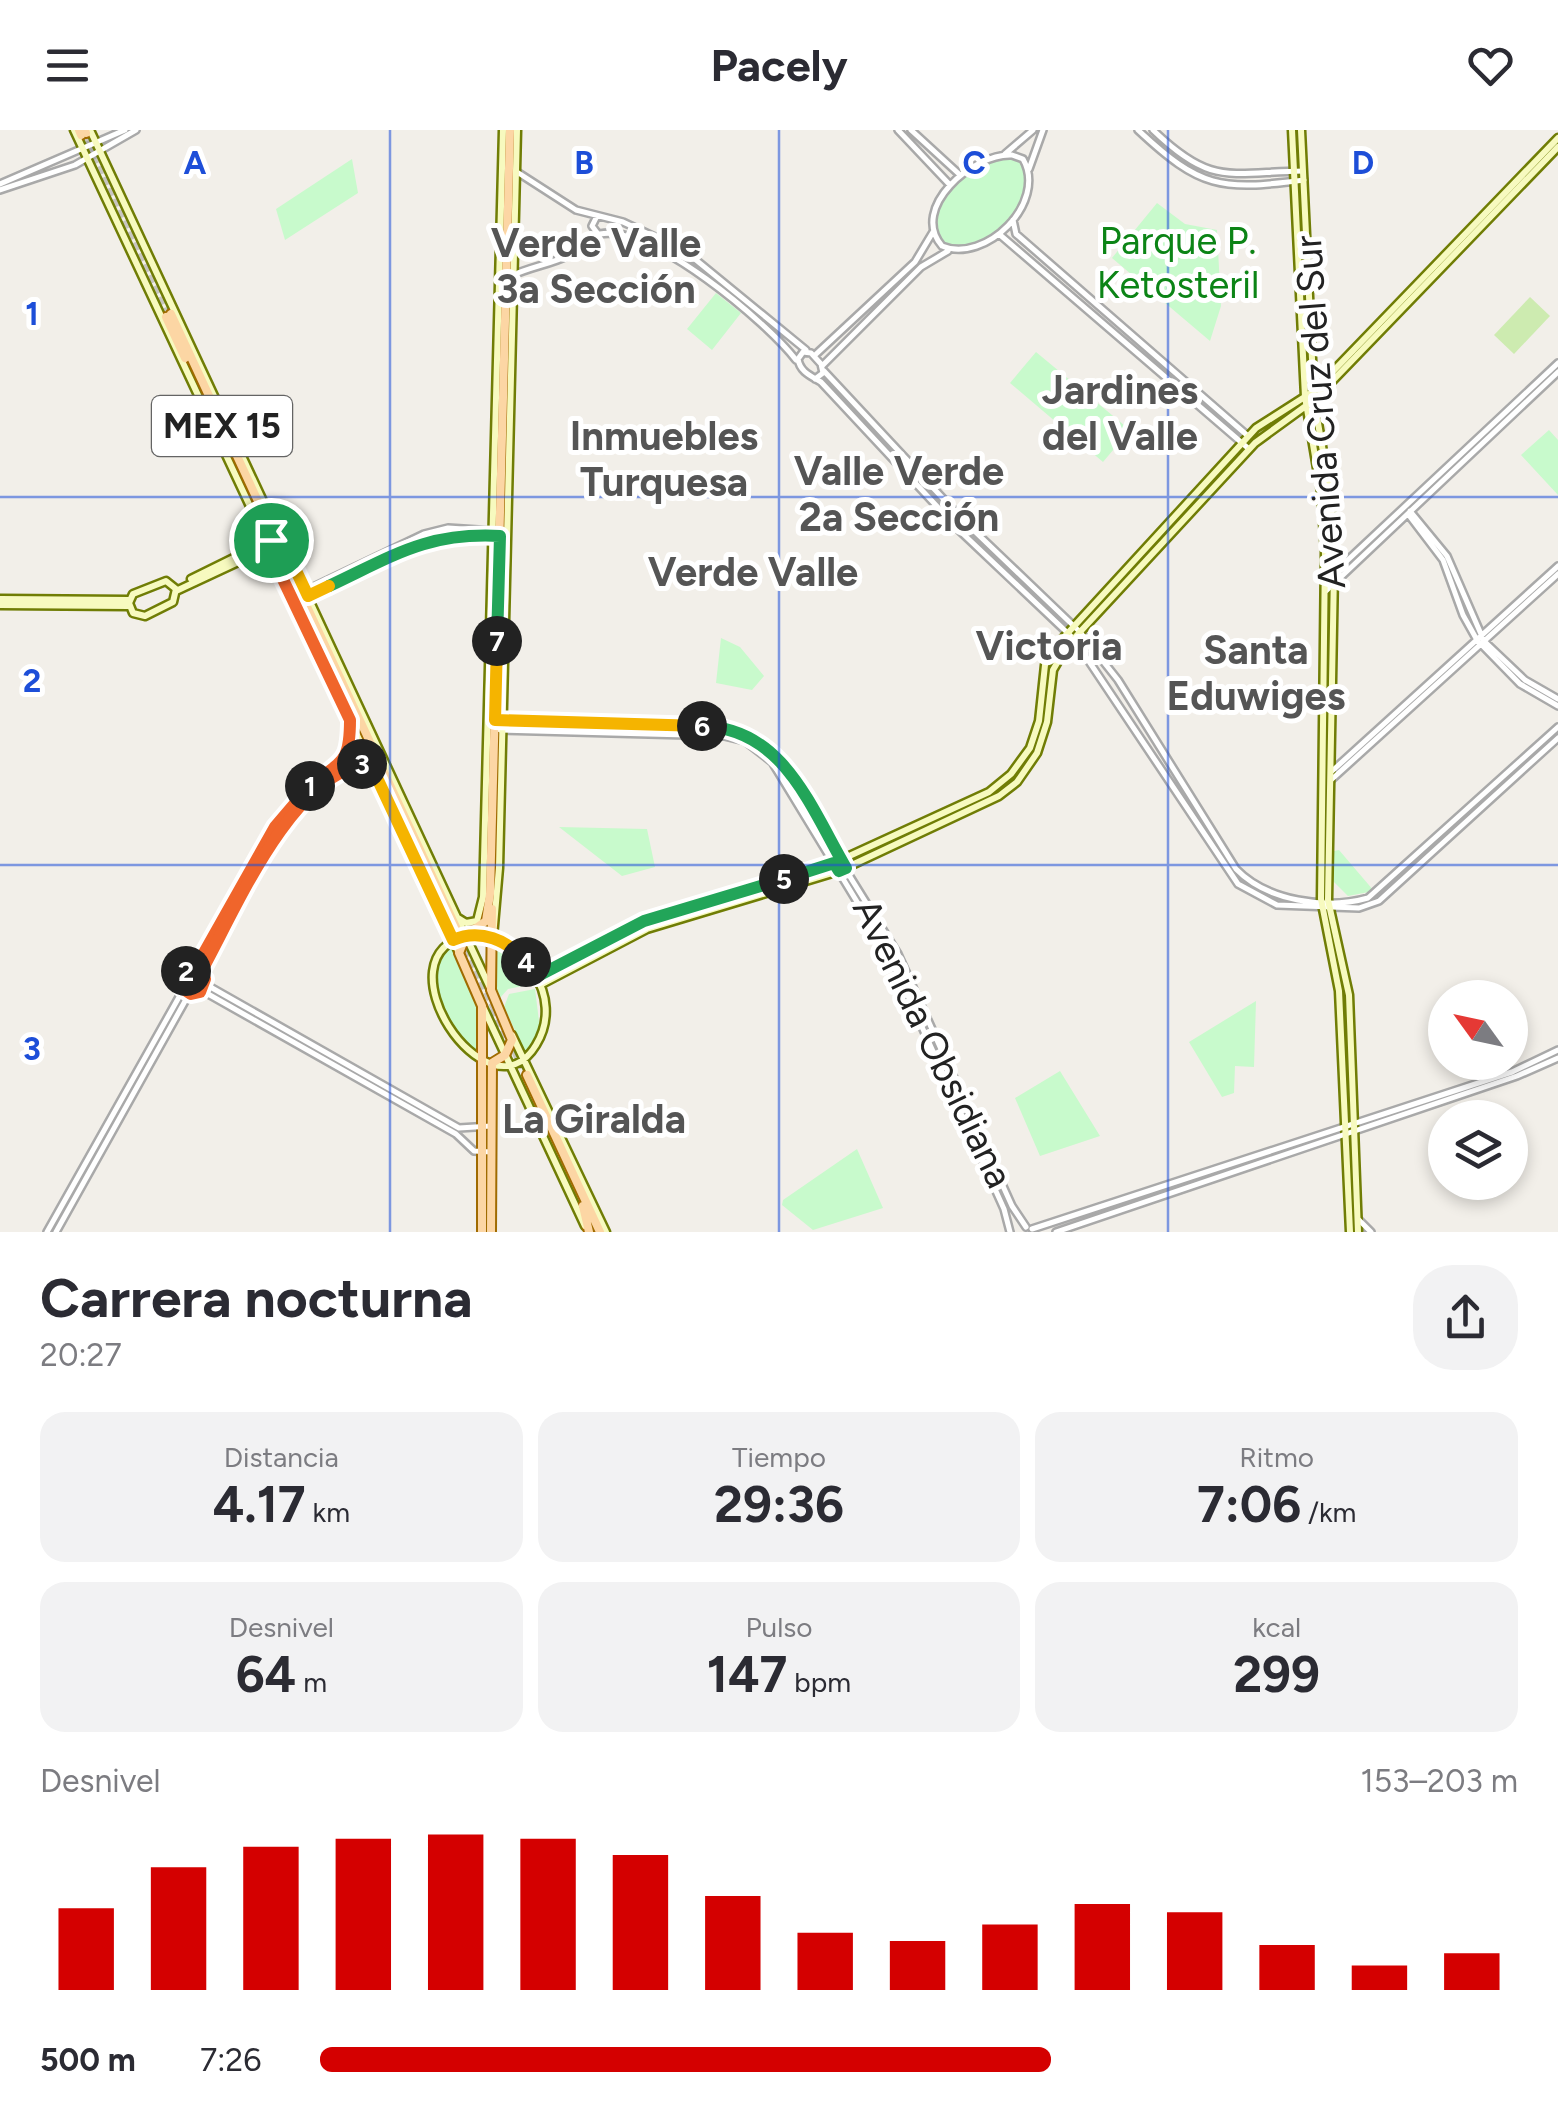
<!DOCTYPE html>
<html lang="es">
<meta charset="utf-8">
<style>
body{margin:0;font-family:Figtree,sans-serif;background:#f2f2f3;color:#2b2b33;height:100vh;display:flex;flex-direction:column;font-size:38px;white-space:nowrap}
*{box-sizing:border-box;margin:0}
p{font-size:32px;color:#7c7c81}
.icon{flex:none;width:55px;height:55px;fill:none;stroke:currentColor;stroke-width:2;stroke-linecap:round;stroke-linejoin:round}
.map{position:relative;height:1102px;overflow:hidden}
.panel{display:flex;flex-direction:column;background:#fff;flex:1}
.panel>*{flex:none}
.needle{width:65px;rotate:303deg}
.fabs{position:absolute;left:1428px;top:850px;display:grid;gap:20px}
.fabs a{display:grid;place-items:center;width:100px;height:100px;border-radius:50%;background:#fff;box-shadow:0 5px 15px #0003;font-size:50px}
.pin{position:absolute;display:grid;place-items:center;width:85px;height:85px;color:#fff;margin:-42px;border:5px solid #fff;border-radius:50%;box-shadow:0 2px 10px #0007}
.km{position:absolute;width:50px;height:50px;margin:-25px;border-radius:50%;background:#222;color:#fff;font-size:28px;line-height:50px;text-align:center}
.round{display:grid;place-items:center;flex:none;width:105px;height:105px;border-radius:40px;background:#f2f2f3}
.overview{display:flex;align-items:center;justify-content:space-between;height:170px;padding:0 40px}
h1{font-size:55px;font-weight:700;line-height:75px}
.stats{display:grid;grid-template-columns:repeat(3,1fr);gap:15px;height:170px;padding:10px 40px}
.stats div{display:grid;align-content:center;border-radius:25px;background:#f2f2f3;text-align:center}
.stats b{font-size:50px;font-weight:700}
.stats small{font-size:28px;font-weight:400}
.stats p{font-size:28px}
.chart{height:280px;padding:20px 40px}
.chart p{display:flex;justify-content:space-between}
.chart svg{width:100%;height:180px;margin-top:10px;stroke:#d40000;stroke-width:6}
ul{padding:0 40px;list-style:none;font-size:32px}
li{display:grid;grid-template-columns:160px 120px 1fr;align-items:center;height:75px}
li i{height:25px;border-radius:12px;background:#d40000}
header{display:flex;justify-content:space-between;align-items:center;height:130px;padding:0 40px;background:#fff;font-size:45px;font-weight:700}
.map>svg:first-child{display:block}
.grass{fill:#cdebb0}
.park{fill:#c8facc}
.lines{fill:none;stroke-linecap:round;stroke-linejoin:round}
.primary-tunnel{stroke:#c8c6c1;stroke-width:8;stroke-dasharray:8 4;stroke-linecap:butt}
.tertiary-casing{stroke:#a9a9a9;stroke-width:10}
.secondary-casing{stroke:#707d05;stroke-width:11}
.primary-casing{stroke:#a06b00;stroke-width:12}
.tertiary{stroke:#fff;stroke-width:5}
.secondary{stroke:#f7fabf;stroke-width:6}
.primary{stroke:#fcd6a4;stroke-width:8}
.split-1-casing{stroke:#fff;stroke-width:20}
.split-2-casing{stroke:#fff;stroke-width:20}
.split-3-casing{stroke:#fff;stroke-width:20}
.split-4-casing{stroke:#fff;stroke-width:20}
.split-5-casing{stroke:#fff;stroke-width:20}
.split-6-casing{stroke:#fff;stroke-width:20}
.split-7-casing{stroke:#fff;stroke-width:20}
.split-8-casing{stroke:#fff;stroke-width:20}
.split-9-casing{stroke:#fff;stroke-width:20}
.split-1{stroke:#f0652b;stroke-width:12}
.split-2{stroke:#f0652b;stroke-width:12}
.split-3{stroke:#f0652b;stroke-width:12}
.split-4{stroke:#f5b400;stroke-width:12}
.split-5{stroke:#22a559;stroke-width:12}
.split-6{stroke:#22a559;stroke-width:12}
.split-7{stroke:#f5b400;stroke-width:12}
.split-8{stroke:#22a559;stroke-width:12}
.split-9{stroke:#f5b400;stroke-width:12}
.grid{fill:none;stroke:#1d4ed8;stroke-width:2.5;stroke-opacity:0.55}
.labels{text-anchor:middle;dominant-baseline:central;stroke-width:10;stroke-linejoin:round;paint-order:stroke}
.shield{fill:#fff;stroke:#646464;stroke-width:2.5}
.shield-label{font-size:35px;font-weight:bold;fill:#222}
.park-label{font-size:38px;fill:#0c8416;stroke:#fff}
.street-label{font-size:38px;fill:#222;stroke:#fff}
.neighbourhood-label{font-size:40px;font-weight:bold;fill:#555;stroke:#fff}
.grid-label{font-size:32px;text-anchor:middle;font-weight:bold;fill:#1d4ed8;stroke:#fff;stroke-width:10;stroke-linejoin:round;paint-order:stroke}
</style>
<header><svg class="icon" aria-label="menu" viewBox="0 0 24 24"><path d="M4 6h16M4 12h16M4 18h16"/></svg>Pacely<svg class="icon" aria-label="heart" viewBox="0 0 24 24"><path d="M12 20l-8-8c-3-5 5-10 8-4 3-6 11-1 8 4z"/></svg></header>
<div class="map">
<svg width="1558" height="1102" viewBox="0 0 1558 1102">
<rect width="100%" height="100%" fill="#f2efe9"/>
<path class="grass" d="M1530,167L1550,186L1514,224L1494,205Z"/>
<path class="park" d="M1006,27L1020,30C1047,72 985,124 945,115C910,77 975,34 1006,27Z
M352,29L358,63L285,110L276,79Z
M1157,73L1185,94L1217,100L1221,176L1210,211L1112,128Z
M716,163L741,183L712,220L687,199Z
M1036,222L1130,300L1103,332L1010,253Z
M1549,300L1558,310V365L1521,325Z
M721,508L740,517L764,546L752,560L716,553Z
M559,697L647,699L655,737L622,746Z
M1339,720L1374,761L1348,766L1333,751L1334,721Z
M499,813L517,824L531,846L528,855L508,859L499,869L493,844Z
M453,816L480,886L481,925C452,908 416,841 453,816Z
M535,859L540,899L526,924L504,877L509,864Z
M1256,871L1254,937L1235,936L1234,963L1222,967L1189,912Z
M1060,941L1100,1006L1040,1026L1015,968Z
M857,1019L883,1078L813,1100L782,1075L783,1070Z"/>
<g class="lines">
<path class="primary-tunnel" d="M86,3L171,184
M81,5L166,187
M456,797L497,883
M491,879L508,916
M509,909L527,945"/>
<defs>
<path id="tertiary" d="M898,0L950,55
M911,0L959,44
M1138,0C1200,58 1220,61 1304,50
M1153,0C1212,57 1229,42 1303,41
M1005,24L1033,0
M1012,25L1023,29C1048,73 985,134 942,116C909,78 973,23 1012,25Z
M1029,39L1043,0
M517,42L576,80L623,92L685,121L806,220
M0,54L125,0
M0,60L75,35L136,0
M597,86L592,96L598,104
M1013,90L1016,104L1248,306
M999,104L1249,319
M511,146C529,137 552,134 569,125C580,118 586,107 600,104C650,93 767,192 796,230
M814,226L915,132L933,102
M822,236L921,137L948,121
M824,241L964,391L1080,502L1118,550L1236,739C1267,771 1326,780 1368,768L1558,597
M815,249L823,243L821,234L811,223L803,222L798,229C800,242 811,246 821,252L960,401L1074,509L1238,754L1277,775L1359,778L1379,771L1558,608
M1410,381L1447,426L1484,511L1525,550L1558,569
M1408,384L1443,430L1463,485L1477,510L1520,554L1558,576
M1334,443L1558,233
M305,461L424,404L448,398L494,401
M1326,461L1558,242
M294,473L426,410L449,405L496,406
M503,590L726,597L749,604L770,618L898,824L1012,1076L1026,1097
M500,600L724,606L745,611L772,632L890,826L1004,1079L1010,1102
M1331,642L1558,436
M1331,650L1558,444
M179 851a13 13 0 1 1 26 0a13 13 0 1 1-26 0Z
M195,839L275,697L308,657L344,631L349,592
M201,842C234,782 292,641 369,633
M205,854L459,998L491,996
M201,860L456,1004L474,1021L491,1022
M1359,1090L1371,1102
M1032,1099L1512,942L1558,920
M47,1102L183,860
M56,1102L189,864
M1056,1102L1517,946L1558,928"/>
<path id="secondary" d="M74,0L459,823
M90,0L491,860
M1292,0L1305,267L1321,362L1325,422L1321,769L1339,861L1350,1102
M1301,0L1314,270L1330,362L1334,442L1328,770L1349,865L1358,1102
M191,449L278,406
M166,451L176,459L173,472L145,486L133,483L129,473L133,464Z
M176,461L281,412
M0,469L129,470
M0,475L129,476
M458,788L466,793L477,791L483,767L503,0
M470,805C522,808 566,866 536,915C488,995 374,823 470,805Z
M493,807L499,738L517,0
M535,847L643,791L834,733L989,662L1011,644L1030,618L1039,591L1045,535L1055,517L1256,298L1314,261L1558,8
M540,855L647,799L839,741L999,666L1017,652L1037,623L1047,592L1053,540L1067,516L1255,313L1314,270L1558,17
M483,877L585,1096
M512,905L606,1102"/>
<path id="primary" d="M79,0L81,5
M85,0L86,3
M171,184L456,797
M166,187L185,228
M325,526L357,595
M527,945L600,1102
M583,1076L589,1102
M482,1102V876L459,823L466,805L486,791L490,764L510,0
M491,1102L492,933L505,925L512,910L491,860L492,779"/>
</defs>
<use href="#tertiary" class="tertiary-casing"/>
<use href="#secondary" class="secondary-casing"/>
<use href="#primary" class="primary-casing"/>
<use href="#tertiary" class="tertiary"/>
<use href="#secondary" class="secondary"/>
<use href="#primary" class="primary"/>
</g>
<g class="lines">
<defs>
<path id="split-1" d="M271,410L273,415L268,418L350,590C350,634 342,630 310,656"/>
<path id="split-2" d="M186,841L181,846L182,858L191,864L200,862L205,849L195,839L275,697L310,656"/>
<path id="split-3" d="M186,841L201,842C236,779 287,653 362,634"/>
<path id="split-4" d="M362,634L370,633L453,810C480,798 508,810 526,832"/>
<path id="split-5" d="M526,832L536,847L644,791L784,749"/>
<path id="split-6" d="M702,596C783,598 810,676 846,738L839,741L834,733L784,749"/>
<path id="split-7" d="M497,511L495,590L702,596"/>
<path id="split-8" d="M329,456C393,426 427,402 500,406L497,511"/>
<path id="split-9" d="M271,410L282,411L308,466L329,456"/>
</defs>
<use href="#split-1" class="split-1-casing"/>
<use href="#split-2" class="split-2-casing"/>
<use href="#split-3" class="split-3-casing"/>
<use href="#split-4" class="split-4-casing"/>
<use href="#split-5" class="split-5-casing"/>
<use href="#split-6" class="split-6-casing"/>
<use href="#split-7" class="split-7-casing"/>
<use href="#split-8" class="split-8-casing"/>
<use href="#split-9" class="split-9-casing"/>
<use href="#split-1" class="split-1"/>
<use href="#split-2" class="split-2"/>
<use href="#split-3" class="split-3"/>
<use href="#split-4" class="split-4"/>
<use href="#split-5" class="split-5"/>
<use href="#split-6" class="split-6"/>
<use href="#split-7" class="split-7"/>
<use href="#split-8" class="split-8"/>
<use href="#split-9" class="split-9"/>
</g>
<path class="grid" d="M390,0V1102M779,0V1102M1168,0V1102M0,367H1558M0,735H1558"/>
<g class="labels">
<rect class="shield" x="152" y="266" width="140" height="60" rx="8"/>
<g class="shield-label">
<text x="222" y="296">MEX 15</text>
</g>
<g class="park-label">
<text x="1178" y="111">Parque P.<tspan x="1178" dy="44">Ketosteril</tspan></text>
</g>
<g class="street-label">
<text transform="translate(1320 282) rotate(-94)">Avenida Cruz del Sur</text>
<text transform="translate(933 913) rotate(64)">Avenida Obsidiana</text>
</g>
<g class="neighbourhood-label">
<text x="596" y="113">Verde Valle<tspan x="596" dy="46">3a Sección</tspan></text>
<text x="1120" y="260">Jardines<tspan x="1120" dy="46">del Valle</tspan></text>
<text x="664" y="306">Inmuebles<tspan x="664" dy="46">Turquesa</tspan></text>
<text x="899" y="341">Valle Verde<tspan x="899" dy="46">2a Sección</tspan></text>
<text x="753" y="442">Verde Valle</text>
<text x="1049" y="516">Victoria</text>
<text x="1256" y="520">Santa<tspan x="1256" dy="46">Eduwiges</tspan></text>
<text x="594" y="989">La Giralda</text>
</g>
</g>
<g class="grid-label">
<text x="195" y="44">A</text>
<text x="584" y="44">B</text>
<text x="974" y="44">C</text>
<text x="1363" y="44">D</text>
<text x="32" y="195">1</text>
<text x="32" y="562">2</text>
<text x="32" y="930">3</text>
</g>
</svg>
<div class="fabs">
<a><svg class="needle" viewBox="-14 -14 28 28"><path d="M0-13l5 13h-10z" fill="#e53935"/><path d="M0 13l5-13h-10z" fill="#7c7c81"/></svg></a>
<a><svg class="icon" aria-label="layers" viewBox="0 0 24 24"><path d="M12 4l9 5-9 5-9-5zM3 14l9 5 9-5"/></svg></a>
</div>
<div class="pin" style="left:271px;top:410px;background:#1e9e55"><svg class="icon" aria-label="arrive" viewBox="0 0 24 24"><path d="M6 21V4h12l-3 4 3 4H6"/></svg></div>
<b class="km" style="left:310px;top:656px">1</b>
<b class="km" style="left:186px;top:841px">2</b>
<b class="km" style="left:362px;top:634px">3</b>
<b class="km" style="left:526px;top:832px">4</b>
<b class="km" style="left:784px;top:749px">5</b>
<b class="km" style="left:702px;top:596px">6</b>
<b class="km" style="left:497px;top:511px">7</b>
</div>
<section class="panel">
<div class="overview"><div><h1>Carrera nocturna</h1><p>20:27</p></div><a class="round"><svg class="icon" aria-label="share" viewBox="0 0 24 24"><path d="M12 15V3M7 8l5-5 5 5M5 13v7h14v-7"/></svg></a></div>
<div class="stats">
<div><p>Distancia</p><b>4.17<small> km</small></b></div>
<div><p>Tiempo</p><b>29:36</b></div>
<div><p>Ritmo</p><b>7:06<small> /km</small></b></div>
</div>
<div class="stats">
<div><p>Desnivel</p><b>64<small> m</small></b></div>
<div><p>Pulso</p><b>147<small> bpm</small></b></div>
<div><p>kcal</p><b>299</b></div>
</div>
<div class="chart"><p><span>Desnivel</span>153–203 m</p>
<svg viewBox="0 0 160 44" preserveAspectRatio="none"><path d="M5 44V24M15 44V14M25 44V9M35 44V7M45 44V6M55 44V7M65 44V11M75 44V21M85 44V30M95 44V32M105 44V28M115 44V23M125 44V25M135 44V33M145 44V38M155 44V35"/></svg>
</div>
<ul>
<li><b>500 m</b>7:26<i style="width:61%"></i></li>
</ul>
</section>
